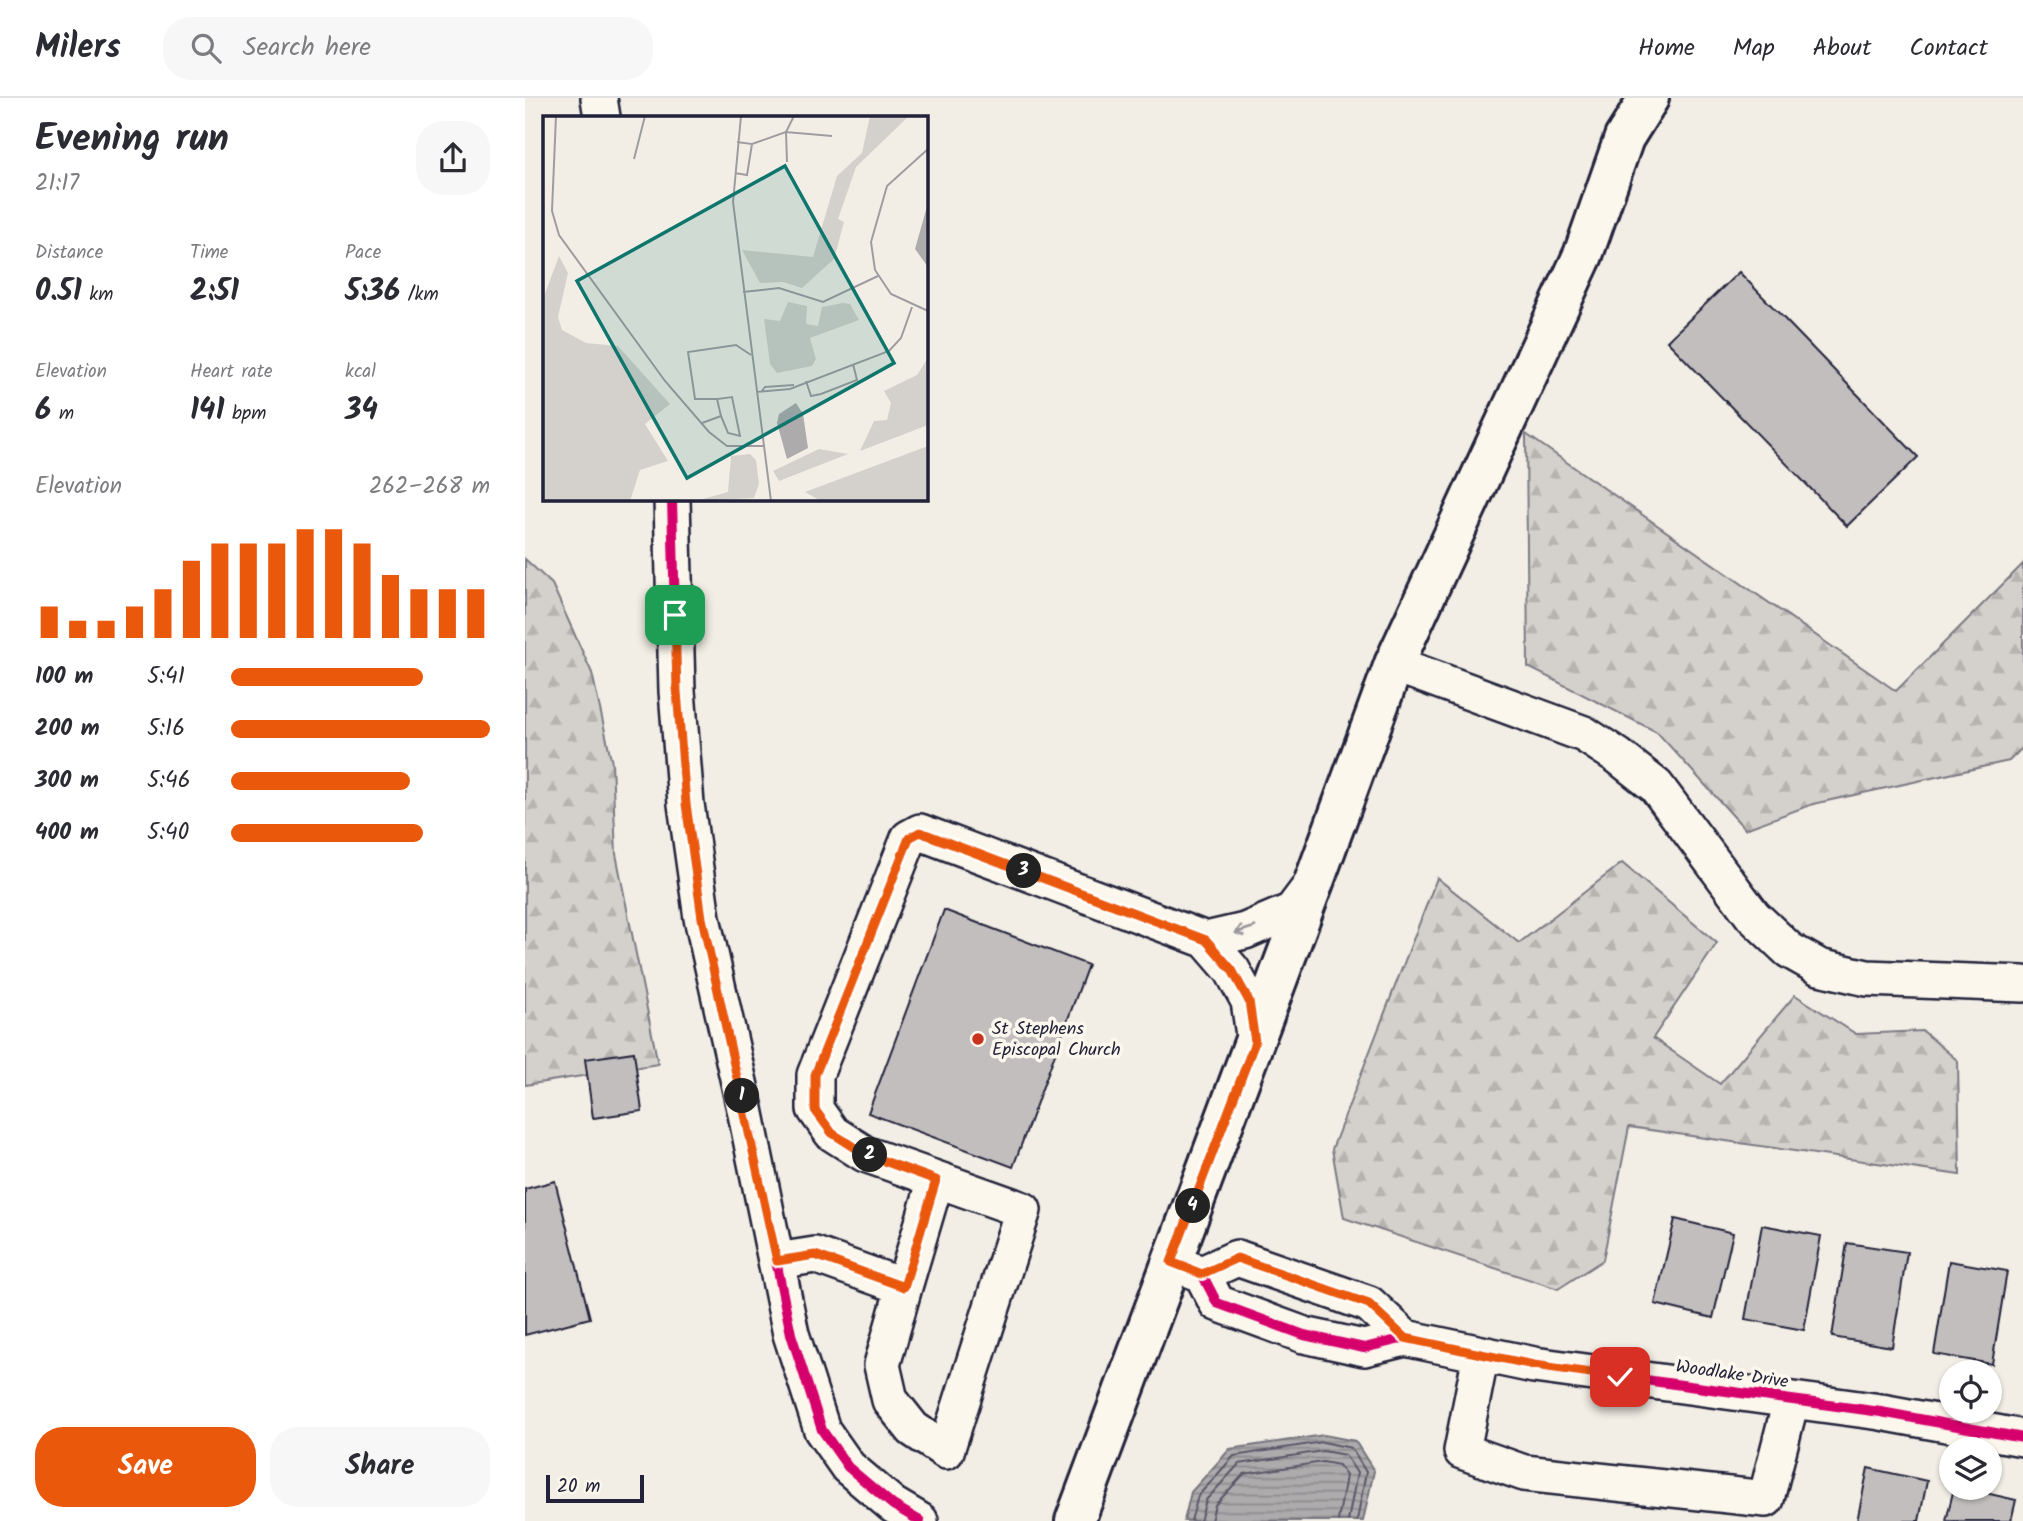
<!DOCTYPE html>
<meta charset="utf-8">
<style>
body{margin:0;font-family:Kalam,sans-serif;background:#f7f7f7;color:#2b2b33;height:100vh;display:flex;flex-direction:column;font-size:26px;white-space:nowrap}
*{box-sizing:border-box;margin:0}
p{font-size:23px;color:#7c7c81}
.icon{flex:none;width:38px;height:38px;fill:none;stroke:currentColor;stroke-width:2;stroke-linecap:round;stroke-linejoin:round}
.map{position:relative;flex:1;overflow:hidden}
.details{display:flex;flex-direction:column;background:#fff;width:525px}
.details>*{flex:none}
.fabs{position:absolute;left:1414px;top:1262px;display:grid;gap:14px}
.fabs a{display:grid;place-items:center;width:63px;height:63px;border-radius:50%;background:#fff;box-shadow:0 2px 5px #0004;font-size:35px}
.scale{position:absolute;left:21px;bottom:18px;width:98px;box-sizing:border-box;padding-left:7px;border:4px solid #22223b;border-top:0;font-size:19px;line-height:24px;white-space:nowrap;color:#22223b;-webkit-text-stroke:5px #fbf7ec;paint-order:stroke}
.pin{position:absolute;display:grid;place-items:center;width:60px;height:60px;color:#fff;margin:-30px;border-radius:14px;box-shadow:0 4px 10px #0006}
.km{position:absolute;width:35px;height:35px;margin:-18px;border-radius:50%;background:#222;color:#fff;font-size:19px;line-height:35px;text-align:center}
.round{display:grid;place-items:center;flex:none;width:74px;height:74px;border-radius:28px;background:#f7f7f7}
.summary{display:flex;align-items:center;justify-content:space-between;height:119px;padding:0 35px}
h1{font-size:38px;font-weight:700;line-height:52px}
.metrics{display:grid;grid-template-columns:repeat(3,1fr);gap:10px;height:119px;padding:7px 35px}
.metrics div{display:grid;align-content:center}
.metrics b{font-size:30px;font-weight:700}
.metrics small{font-size:19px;font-weight:400}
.metrics p{font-size:19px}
.chart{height:196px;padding:14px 35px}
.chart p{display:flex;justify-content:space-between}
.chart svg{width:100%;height:126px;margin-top:7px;stroke:#ea580c;stroke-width:6}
.button{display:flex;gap:14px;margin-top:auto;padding:14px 35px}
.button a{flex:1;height:80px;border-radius:28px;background:#ea580c;color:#fff;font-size:28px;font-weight:700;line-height:80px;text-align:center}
.button a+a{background:#f7f7f7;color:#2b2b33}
ul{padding:0 35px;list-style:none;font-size:23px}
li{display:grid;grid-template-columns:112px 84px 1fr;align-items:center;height:52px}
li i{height:18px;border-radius:9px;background:#ea580c}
header{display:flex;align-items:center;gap:42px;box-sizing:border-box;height:98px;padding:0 35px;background:#fff;border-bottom:2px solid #e1e1e2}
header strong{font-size:33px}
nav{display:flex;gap:38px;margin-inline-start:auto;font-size:24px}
.search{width:490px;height:63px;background:#f7f7f7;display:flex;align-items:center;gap:18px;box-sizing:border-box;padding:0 24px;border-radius:28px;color:#7c7c81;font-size:26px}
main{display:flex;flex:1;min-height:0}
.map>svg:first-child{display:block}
.forest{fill:url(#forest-firs);stroke:#7b7a84;stroke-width:2}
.water{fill:url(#water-rules);stroke:#76747f;stroke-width:2}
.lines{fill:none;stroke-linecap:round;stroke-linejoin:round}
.shore{stroke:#5a5969;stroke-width:2}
.building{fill:#c2bebe;stroke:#22223b;stroke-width:2}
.minor-casing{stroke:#22223b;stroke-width:40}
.major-casing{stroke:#22223b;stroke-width:44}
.minor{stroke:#fbf7ec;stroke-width:35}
.major{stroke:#fbf7ec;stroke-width:38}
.cycleway-casing{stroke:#fbf7ec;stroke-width:15}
.cycleway{stroke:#d6006c;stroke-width:10}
.oneway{stroke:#99979c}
.route-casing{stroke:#fff;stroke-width:14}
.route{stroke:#ea580c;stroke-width:9}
.poi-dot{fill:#c8321e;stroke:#fbf7ec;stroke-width:2.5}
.labels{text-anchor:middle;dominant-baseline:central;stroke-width:7;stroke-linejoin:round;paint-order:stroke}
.poi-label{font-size:18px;fill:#22223b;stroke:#fbf7ec;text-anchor:start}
.street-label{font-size:18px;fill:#22223b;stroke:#fbf7ec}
.inset-road{fill:none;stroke:#9f9ca1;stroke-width:2}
.view{fill:#0f766e;fill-opacity:0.15;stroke:#0f766e;stroke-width:3.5}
.inset-edge{fill:none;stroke:#22223b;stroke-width:3.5}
</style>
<header>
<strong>Milers</strong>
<div class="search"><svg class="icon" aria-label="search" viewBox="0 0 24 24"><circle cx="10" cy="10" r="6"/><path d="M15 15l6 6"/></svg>Search here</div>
<nav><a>Home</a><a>Map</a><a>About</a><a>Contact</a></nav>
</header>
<main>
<section class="details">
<div class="summary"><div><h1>Evening run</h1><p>21:17</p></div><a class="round"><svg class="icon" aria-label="share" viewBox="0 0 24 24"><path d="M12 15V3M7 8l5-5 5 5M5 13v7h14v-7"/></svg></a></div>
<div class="metrics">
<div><p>Distance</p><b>0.51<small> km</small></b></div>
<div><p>Time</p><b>2:51</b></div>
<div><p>Pace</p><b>5:36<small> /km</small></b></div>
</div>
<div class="metrics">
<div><p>Elevation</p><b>6<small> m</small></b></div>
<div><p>Heart rate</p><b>141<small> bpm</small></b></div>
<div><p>kcal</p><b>34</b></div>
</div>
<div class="chart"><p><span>Elevation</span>262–268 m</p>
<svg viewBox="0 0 160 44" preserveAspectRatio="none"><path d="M5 44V33M15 44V38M25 44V38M35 44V33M45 44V27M55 44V17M65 44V11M75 44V11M85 44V11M95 44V6M105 44V6M115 44V11M125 44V22M135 44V27M145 44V27M155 44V27"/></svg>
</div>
<ul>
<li><b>100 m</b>5:41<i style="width:74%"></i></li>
<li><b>200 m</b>5:16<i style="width:100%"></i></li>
<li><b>300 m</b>5:46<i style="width:69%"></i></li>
<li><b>400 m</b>5:40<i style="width:74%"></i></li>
</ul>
<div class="button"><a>Save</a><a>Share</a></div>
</section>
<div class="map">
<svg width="1498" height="1423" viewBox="0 0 1498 1423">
<defs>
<pattern id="forest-firs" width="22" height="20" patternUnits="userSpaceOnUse" patternTransform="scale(1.75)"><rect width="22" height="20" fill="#d4d1cc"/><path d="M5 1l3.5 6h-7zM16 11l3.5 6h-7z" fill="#b6b3b0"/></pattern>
<pattern id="water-rules" width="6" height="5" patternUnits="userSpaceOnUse" patternTransform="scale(1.75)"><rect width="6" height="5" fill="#aeabad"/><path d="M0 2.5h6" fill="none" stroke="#8d8b8e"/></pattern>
</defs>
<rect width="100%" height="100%" fill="#f2eee5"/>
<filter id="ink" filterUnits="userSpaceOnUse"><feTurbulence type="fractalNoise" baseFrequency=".0143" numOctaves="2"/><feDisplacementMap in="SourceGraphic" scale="14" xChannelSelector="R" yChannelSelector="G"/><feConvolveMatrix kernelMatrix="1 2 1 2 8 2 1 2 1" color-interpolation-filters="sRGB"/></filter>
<g filter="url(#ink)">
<path class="forest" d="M1001,336L1371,593L1498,466V649L1484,663L1288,706L1220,731L1132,634L1003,569Z
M0,461L27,486L67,575L87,665L91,756L133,966L0,987Z
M1097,765L1192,845L1128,940L1195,986L1270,897L1331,936L1398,933L1433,963L1435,1077L1104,1029L1078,1162L1033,1191L819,1120L807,1051L912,780L994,845Z"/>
<path class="water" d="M799,1337L830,1343L849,1373L838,1423H659L666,1394L705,1351Z"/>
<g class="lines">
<path class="shore" d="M666,1423L673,1398L709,1358L798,1344L826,1350L841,1374L832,1423
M675,1423L681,1402L714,1366L798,1353L820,1357L832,1375L823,1423
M686,1423L690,1407L719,1376L798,1364L814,1367L821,1378L813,1423"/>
</g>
<path class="building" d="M1214,174L1393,359L1322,428L1142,243Z
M419,812L563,867L488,1069L343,1015Z
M109,954L117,1013L68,1020L60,961Z
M30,1083L65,1220L0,1237V1091Z
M1150,1121L1208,1135L1188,1220L1130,1206Z
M1237,1127L1296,1138L1279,1232L1220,1221Z
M1322,1145L1382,1154L1367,1249L1307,1239Z
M1424,1163L1482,1173L1467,1266L1409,1256Z
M1343,1370L1402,1383L1394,1423H1332Z
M1429,1390H1439L1491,1402L1486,1423H1421Z"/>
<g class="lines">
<defs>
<path id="minor" d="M74,0L77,19
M147,401L152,593L161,706L177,820L220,1011L266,1236L297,1332L323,1369L368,1407L395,1423
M869,566L1059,636L1093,658L1131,688L1228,818L1264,852L1294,869L1342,880L1498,886
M681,842L720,833L767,813L788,785
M411,1081L340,1056L307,1035L290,1011V977L384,740L395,734L681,842L707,872L724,903L730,944
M252,1163L290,1157L379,1189L411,1081L498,1112L421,1353L388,1331L365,1302L357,1267L379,1189
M646,1164L677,1176L692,1205L779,1237L839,1250L880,1240L1009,1267L1356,1314L1498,1340
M677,1176L712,1160L844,1206L880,1240
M956,1256L937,1353L999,1375L1241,1401L1266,1303"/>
<path id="major" d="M550,1423L790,781L869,566L1058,157L1099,40L1124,0"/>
</defs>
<use href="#minor" class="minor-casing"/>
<use href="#major" class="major-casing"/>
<use href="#minor" class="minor"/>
<use href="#major" class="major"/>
<defs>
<path id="cycleway" d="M147,401L152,593L161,706L177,820L220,1011L266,1236L297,1332L323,1369L368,1407L395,1423
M646,1164L677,1176L692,1205L779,1237L839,1250L880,1240L1009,1267L1356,1314L1498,1340"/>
</defs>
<use href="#cycleway" class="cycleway-casing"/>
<use href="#cycleway" class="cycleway"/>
</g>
<defs><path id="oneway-shaft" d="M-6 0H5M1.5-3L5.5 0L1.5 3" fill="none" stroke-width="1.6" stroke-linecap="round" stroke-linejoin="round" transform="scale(1.75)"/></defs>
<use class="oneway" href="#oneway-shaft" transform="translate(720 832) rotate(162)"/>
</g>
<g class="lines" filter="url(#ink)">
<defs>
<path id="route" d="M150,517L152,593L161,706L177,820L252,1163L290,1157L379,1189L411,1082L340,1056L307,1035L290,1012V977L384,740L395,734L681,842L707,872L724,903L730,944L646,1164L677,1176L712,1160L844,1206L880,1240L1009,1267L1095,1279"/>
</defs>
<use href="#route" class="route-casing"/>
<use href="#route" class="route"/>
</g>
<circle class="poi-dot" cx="453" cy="941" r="7"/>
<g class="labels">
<g class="poi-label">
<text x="467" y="931">St Stephens<tspan x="467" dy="21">Episcopal Church</tspan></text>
</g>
<g class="street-label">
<text transform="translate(1207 1277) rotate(8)">Woodlake Drive</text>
</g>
</g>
<g transform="translate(18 18)">
<rect width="385" height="385" fill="#f2eee5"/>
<path d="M327,0H366L313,51L295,103L301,106L291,143L259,172L240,166L217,167L199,134L270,141L294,60L319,37ZM16,140L25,157L15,201L19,214L43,227L75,230L127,288L102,308L125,345L97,354L87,385H0V183ZM245,186L264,190L263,208L275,210L279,191L300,187L307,188L316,204L267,222L273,243L269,250L234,257L227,248L221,203L237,205ZM385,242V309L317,335L331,305L344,304L348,287L341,275L374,259ZM385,330V385H278L262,376ZM276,333L305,338L236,365L230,355ZM207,338L213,344L216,368L211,382L153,385L185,376L188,340Z" fill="#d4d1cc"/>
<path d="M385,87V151L372,133ZM253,287L260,298L265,332L244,343L234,307L236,298Z" fill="#aeabad"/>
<path class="inset-road" d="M13,0L9,95L16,119L122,265L166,316L184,330H221M198,0L190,86L228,385M209,28L243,16L251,0M385,33L344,70L328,126L332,154L348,178L385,195M91,43L102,0M244,46L243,16L289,20M192,57L204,59L209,28L194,26M200,176L236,172L280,186L335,160M263,265L268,280L278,278L314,264L310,248M213,276L247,273L346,235L358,222L369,191M218,276L222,271L251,269M174,283H152L145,236L193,229L208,239M159,307L178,300L174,283L189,281L197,320L185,317L178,300"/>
<path class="view" d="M242,50L351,247L144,362L34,165Z"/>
<rect width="385" height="385" class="inset-edge"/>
</g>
</svg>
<div class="fabs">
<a><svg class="icon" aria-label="locate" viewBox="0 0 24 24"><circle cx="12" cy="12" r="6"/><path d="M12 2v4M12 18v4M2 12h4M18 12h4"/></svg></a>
<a><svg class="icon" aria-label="layers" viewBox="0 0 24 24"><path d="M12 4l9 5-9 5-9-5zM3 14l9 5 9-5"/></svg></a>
</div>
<div class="scale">20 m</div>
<div class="pin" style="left:150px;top:517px;background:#1e9e55"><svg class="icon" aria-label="arrive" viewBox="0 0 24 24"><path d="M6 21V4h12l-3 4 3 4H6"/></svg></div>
<div class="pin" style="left:1095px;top:1279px;background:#d93025"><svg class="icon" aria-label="check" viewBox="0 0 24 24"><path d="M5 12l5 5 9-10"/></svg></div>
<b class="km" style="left:217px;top:998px">1</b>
<b class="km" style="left:345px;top:1057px">2</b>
<b class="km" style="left:499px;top:773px">3</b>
<b class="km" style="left:668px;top:1108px">4</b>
</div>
</main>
